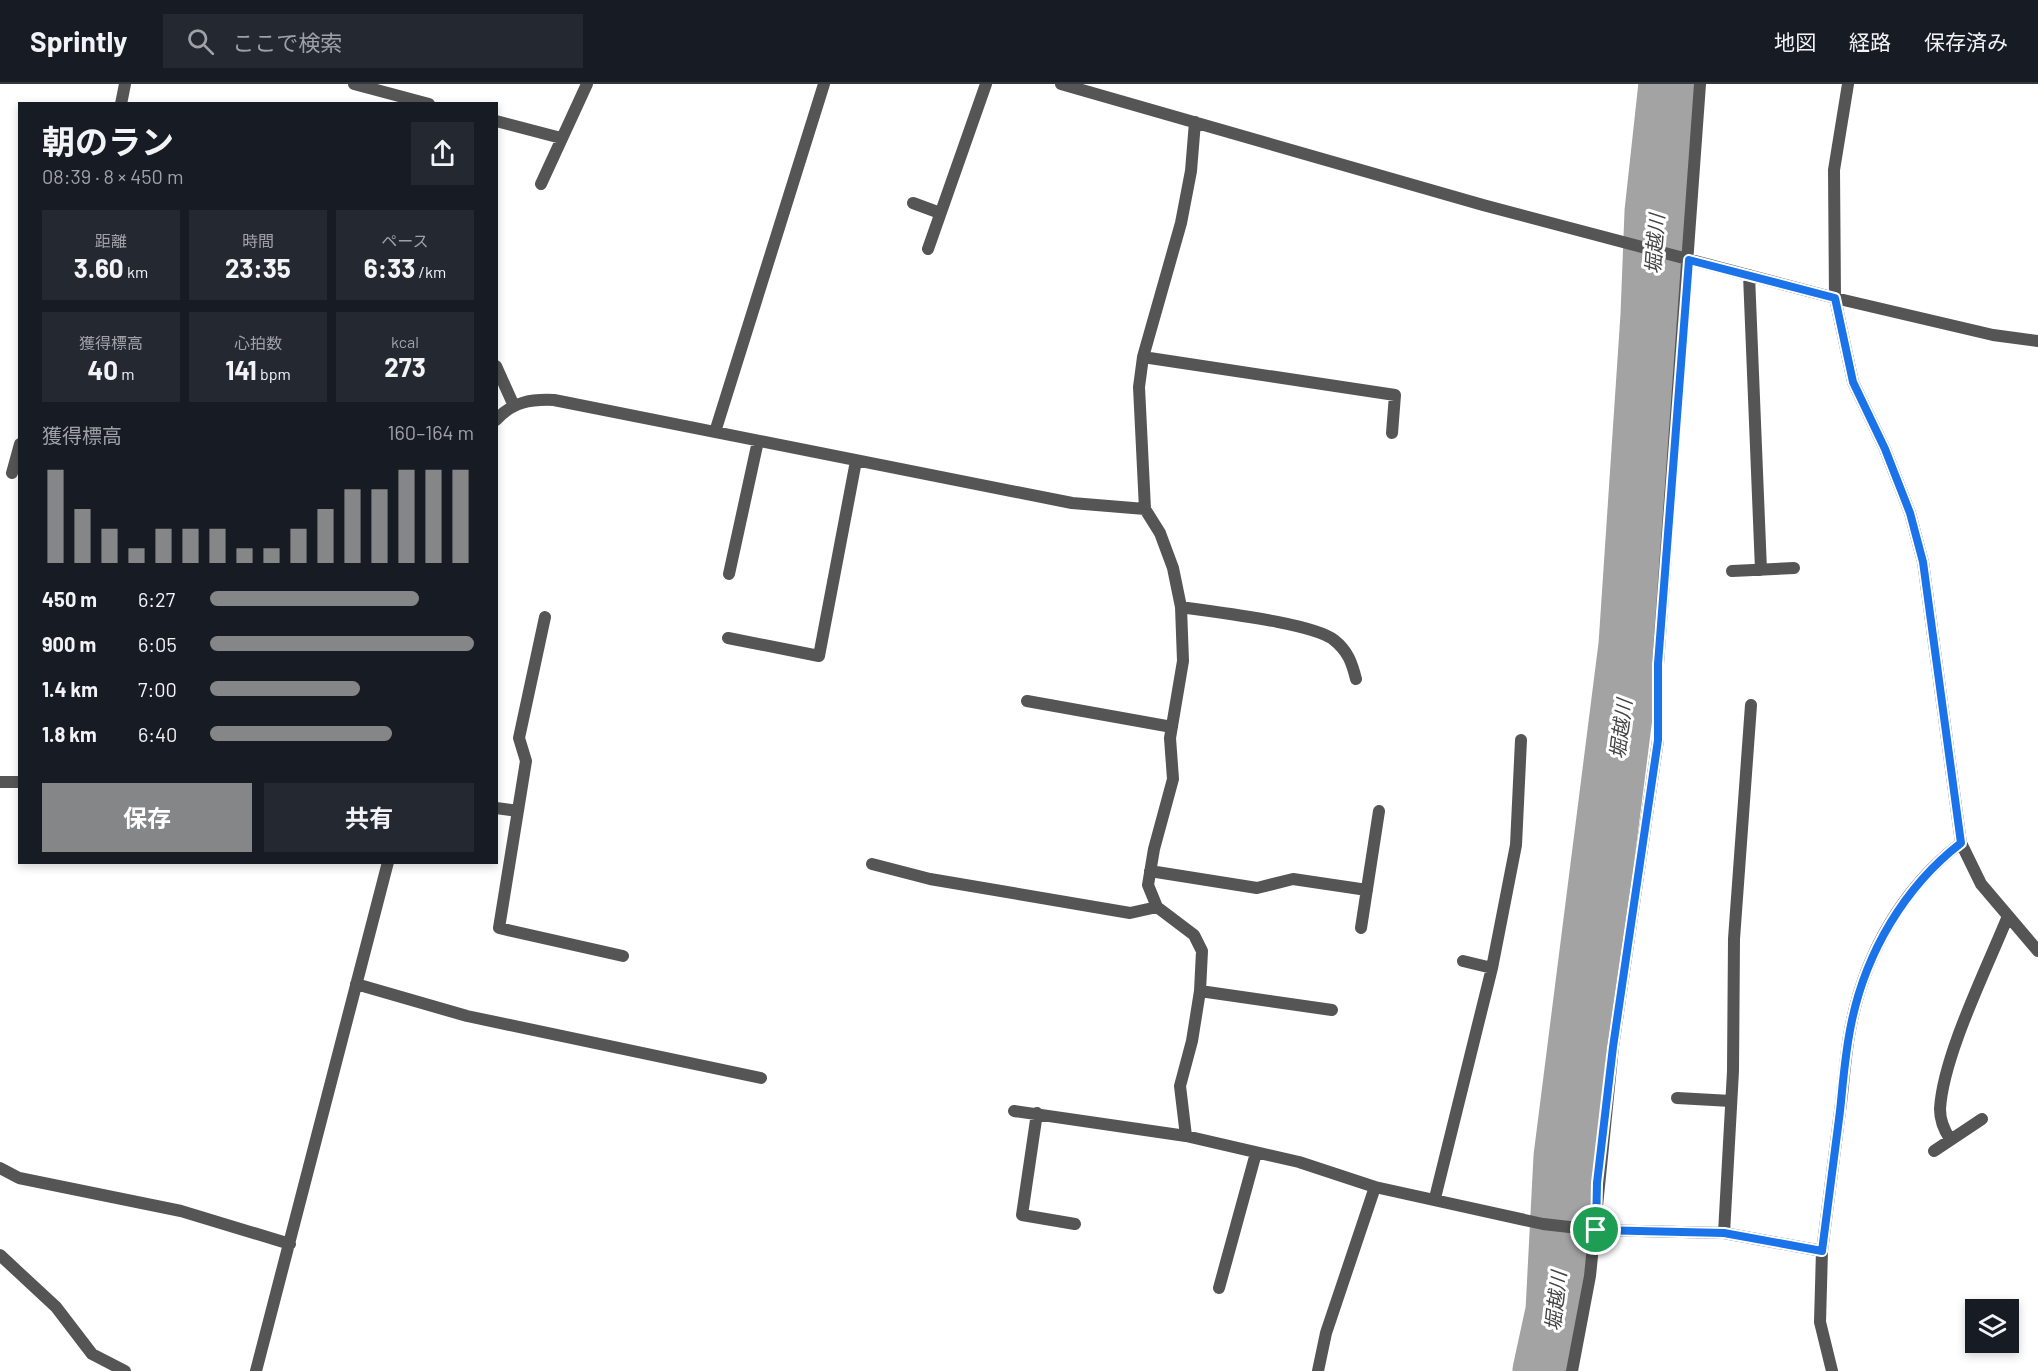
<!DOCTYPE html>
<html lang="ja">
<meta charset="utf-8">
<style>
body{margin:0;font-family:Barlow,"Noto Sans JP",sans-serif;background:#242831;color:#f1f3f6;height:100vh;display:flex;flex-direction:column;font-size:22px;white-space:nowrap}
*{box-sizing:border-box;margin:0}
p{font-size:20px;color:#9ea1a6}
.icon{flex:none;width:33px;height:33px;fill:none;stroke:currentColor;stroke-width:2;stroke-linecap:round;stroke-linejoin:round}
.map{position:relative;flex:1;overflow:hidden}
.panel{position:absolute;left:18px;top:18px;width:480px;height:762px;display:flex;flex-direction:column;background:#171b24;border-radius:0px;box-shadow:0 3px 9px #0003}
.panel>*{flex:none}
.fabs{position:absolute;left:1965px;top:1215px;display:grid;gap:12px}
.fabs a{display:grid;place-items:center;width:54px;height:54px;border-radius:0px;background:#171b24;box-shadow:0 3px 9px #0003;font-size:30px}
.pin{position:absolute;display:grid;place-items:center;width:51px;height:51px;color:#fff;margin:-26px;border:3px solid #fff;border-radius:50%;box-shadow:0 2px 6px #0007}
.round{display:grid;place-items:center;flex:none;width:63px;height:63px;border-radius:0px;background:#242831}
.overview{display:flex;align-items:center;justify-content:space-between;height:102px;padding:0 24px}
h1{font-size:33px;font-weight:700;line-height:45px}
.stats{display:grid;grid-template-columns:repeat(3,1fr);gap:9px;height:102px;padding:6px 24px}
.stats div{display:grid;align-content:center;border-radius:0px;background:#242831;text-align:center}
.stats b{font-size:26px;font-weight:700}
.stats small{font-size:16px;font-weight:400}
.stats p{font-size:16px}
.chart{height:168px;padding:12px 24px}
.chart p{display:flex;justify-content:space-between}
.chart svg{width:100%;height:108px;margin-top:6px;stroke:#858687;stroke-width:6}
.primary-button{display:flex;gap:12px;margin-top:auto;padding:12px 24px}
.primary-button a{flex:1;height:69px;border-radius:0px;background:#858687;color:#fff;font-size:24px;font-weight:700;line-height:69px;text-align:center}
.primary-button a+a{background:#242831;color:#f1f3f6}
ul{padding:0 24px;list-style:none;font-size:20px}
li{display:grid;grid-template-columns:96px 72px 1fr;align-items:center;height:45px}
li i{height:15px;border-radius:8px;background:#858687}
header{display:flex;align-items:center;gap:36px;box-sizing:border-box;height:84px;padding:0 30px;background:#171b24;border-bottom:2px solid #363941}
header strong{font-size:28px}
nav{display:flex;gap:33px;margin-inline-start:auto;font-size:21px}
.search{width:420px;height:54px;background:#242831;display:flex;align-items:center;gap:15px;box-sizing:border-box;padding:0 21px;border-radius:0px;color:#9ea1a6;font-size:22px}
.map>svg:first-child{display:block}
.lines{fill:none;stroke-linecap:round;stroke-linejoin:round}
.river{stroke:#a3a3a3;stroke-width:63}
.minor{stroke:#555;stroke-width:12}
.route-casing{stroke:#fff;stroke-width:12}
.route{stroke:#1a73e8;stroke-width:8}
.labels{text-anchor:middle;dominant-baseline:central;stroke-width:6;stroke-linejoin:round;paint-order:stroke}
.water-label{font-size:20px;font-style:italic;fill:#444;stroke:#fff}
</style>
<header>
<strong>Sprintly</strong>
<div class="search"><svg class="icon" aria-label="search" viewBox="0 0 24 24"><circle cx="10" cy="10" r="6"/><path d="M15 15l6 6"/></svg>ここで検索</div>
<nav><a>地図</a><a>経路</a><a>保存済み</a></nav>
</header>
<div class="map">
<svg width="2038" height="1287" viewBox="0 0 2038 1287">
<rect width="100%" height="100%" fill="#fff"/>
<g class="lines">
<path class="river" d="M1544,1287L1557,1227L1565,1073L1630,561L1652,231L1656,128L1670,0"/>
<path class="minor" d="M354,0L429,20
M1061,0L1483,121L1835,214L1993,251L2038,257
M1848,0L1834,86L1835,214L1853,298L1885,365L1910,429L1923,478L1961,759L1981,800L2038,867
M121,20L125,0
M496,37L561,54
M1195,38L1191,87L1181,139L1143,273L1139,303L1145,425L1160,449L1173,484L1181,523L1183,577L1170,654L1173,695L1154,765L1148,801L1157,823L1194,851L1202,867L1200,907L1192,957L1180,1002L1186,1052L1299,1078L1375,1103L1543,1140L1596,1146L1724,1149L1822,1167L1820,1238L1832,1287
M541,100L587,0
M913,119L940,129
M928,165L986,0
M1749,191L1761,486
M1143,273L1395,311L1392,349
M496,282L514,322
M496,336C512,318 531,315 554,316L1072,419L1145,425
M715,348L824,0
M12,389L20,360
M1732,487L1794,484
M729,490L758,357
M1181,523C1213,528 1313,539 1334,556C1348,567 1352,579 1356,595
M545,533L519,654L526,677L499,844L623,872
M728,554L819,572L856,377
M1027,617L1172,643
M0,698H20
M496,724L518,727
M872,780L930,795L1130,829L1157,823
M1150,787L1257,804L1293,795L1367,806
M1361,844L1379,727
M1463,877L1492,884
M356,900L467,932L761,994
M1200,907L1332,926
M1677,1014L1731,1017
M1014,1027L1186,1052
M1037,1029L1022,1131L1075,1140
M1950,1055C1944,1046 1940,1037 1940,1025C1943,972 1987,884 2008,832
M1934,1067L1982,1035
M0,1084L19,1094L181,1127L290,1160
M1435,1114L1492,884L1516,761L1521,656
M1724,1149L1733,987L1734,855L1751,621
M1822,1167C1828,1121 1834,1074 1840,1027C1844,999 1845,970 1851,941C1865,870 1903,803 1961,759
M0,1171L56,1223L92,1270L125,1287
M1219,1204L1256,1069
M256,1287L388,778
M1318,1287L1326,1249L1375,1103
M1572,1287L1590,1192L1613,963L1658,656V580L1700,0"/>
</g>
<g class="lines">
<defs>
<path id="route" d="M1689,176L1835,214L1853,298L1885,365L1910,429L1923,478L1961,759C1904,803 1865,870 1851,941C1845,970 1843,999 1840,1027C1834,1074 1828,1121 1822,1167L1724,1149L1596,1146L1597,1099L1613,963L1658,656V580Z"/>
</defs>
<use href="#route" class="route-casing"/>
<use href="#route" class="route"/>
</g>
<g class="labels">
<g class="water-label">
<text transform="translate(1654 160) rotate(-86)">堀越川</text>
<text transform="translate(1620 645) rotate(-83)">堀越川</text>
<text transform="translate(1555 1217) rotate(-84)">堀越川</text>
</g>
</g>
</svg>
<div class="fabs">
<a><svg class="icon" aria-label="layers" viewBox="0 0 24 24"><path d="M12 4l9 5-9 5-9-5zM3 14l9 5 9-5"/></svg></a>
</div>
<div class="pin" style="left:1596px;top:1146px;background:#1e9e55"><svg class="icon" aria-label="arrive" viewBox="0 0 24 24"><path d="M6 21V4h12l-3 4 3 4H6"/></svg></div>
<section class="panel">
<div class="overview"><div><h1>朝のラン</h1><p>08:39 · 8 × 450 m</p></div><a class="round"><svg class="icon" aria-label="share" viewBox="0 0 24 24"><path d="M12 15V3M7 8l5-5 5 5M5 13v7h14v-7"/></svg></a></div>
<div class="stats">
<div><p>距離</p><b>3.60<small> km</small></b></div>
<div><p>時間</p><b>23:35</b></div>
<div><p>ペース</p><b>6:33<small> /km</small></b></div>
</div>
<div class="stats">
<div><p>獲得標高</p><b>40<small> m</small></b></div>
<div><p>心拍数</p><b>141<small> bpm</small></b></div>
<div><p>kcal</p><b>273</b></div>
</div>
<div class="chart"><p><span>獲得標高</span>160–164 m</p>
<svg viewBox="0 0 160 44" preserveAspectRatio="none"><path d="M5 44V6M15 44V22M25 44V30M35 44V38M45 44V30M55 44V30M65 44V30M75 44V38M85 44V38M95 44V30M105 44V22M115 44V14M125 44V14M135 44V6M145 44V6M155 44V6"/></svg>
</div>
<ul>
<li><b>450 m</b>6:27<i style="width:79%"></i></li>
<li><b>900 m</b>6:05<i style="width:100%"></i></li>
<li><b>1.4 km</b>7:00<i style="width:57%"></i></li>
<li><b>1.8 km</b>6:40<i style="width:69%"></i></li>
</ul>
<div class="primary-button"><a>保存</a><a>共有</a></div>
</section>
</div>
